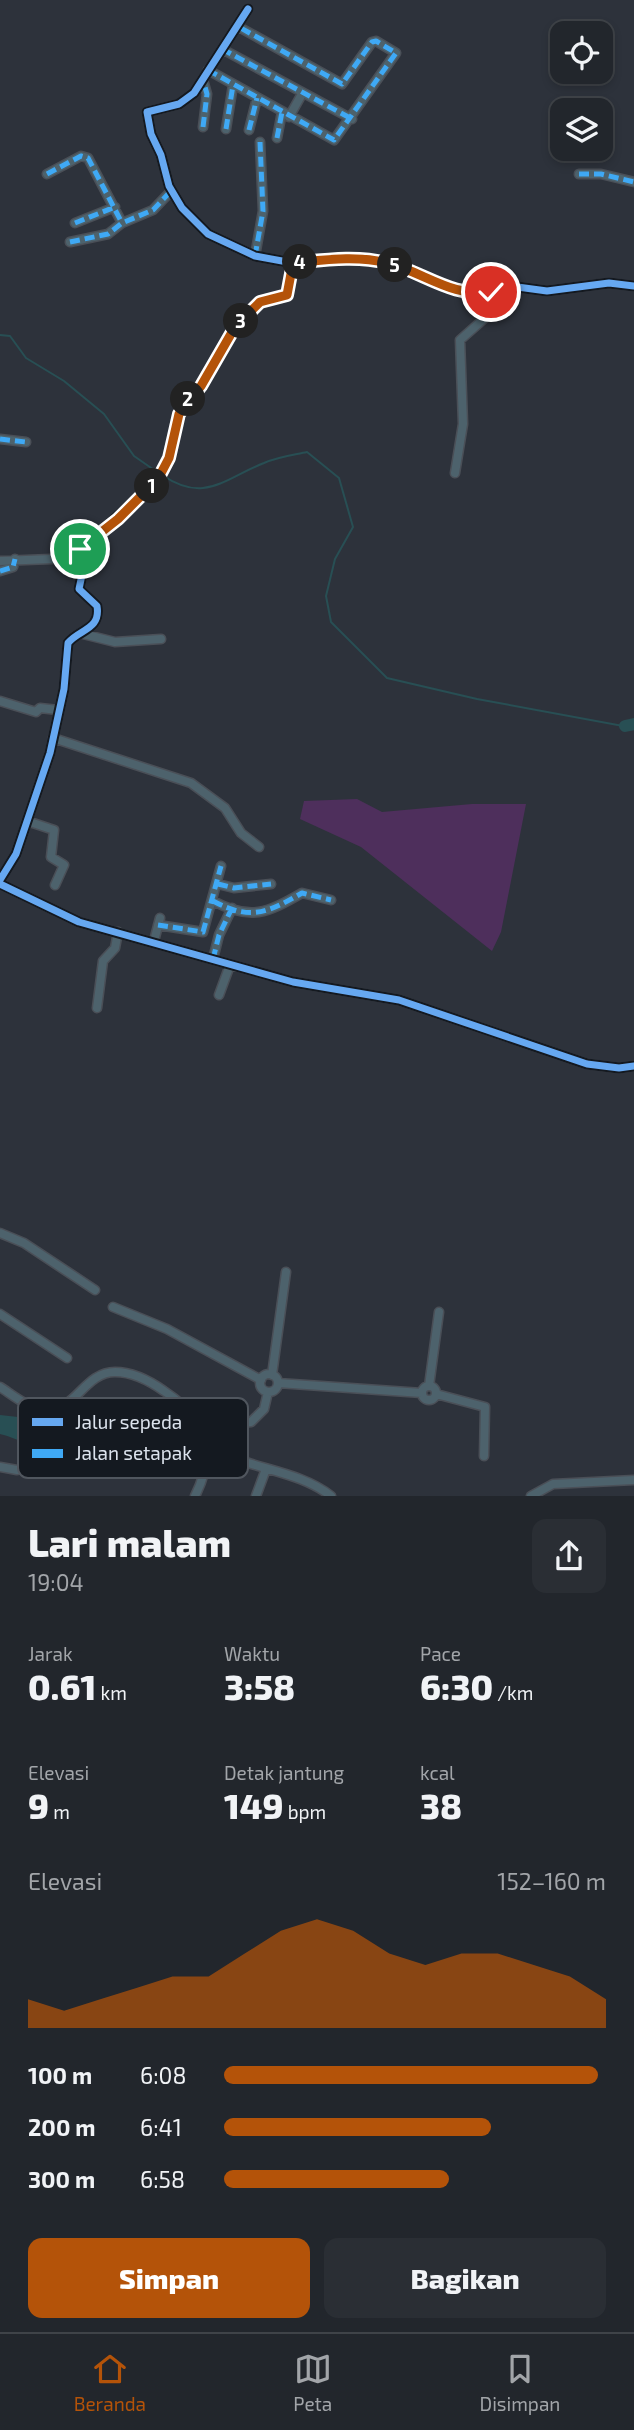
<!DOCTYPE html>
<html lang="id">
<meta charset="utf-8">
<style>
body{margin:0;font-family:"Exo 2",sans-serif;background:#2a2e34;color:#f1f3f6;height:100vh;display:flex;flex-direction:column;font-size:26px;white-space:nowrap}
*{box-sizing:border-box;margin:0}
p{font-size:23px;color:#a2a5a9}
.icon{flex:none;width:38px;height:38px;fill:none;stroke:currentColor;stroke-width:2;stroke-linecap:round;stroke-linejoin:round}
.map{position:relative;height:1496px;overflow:hidden}
.details{display:flex;flex-direction:column;background:#22262c;flex:1}
.details>*{flex:none}
.buttons{position:absolute;left:550px;top:21px;display:grid;gap:14px}
.buttons a{display:grid;place-items:center;width:63px;height:63px;border-radius:14px;background:#22262c;box-shadow:0 4px 10px #0003,0 0 0 2px #3f4348;font-size:35px}
.pin{position:absolute;display:grid;place-items:center;width:60px;height:60px;color:#fff;margin:-30px;border:4px solid #fff;border-radius:50%;box-shadow:0 2px 7px #0007}
.km{position:absolute;width:35px;height:35px;margin:-18px;border-radius:50%;background:#222;color:#fff;font-size:19px;line-height:35px;text-align:center}
.round{display:grid;place-items:center;flex:none;width:74px;height:74px;border-radius:14px;background:#2a2e34}
.headline{display:flex;align-items:center;justify-content:space-between;height:119px;padding:0 28px}
h1{font-size:38px;font-weight:800;line-height:52px}
.metrics{display:grid;grid-template-columns:repeat(3,1fr);gap:10px;height:119px;padding:7px 28px}
.metrics div{display:grid;align-content:center}
.metrics b{font-size:35px;font-weight:800}
.metrics small{font-size:19px;font-weight:400}
.metrics p{font-size:19px}
.chart{height:196px;padding:14px 28px}
.chart p{display:flex;justify-content:space-between}
.chart svg{width:100%;height:126px;margin-top:7px;fill:#b45309;opacity:.7}
.primary-button{display:flex;gap:14px;margin-top:auto;padding:14px 28px}
.primary-button a{flex:1;height:80px;border-radius:14px;background:#b45309;color:#fff;font-size:28px;font-weight:800;line-height:80px;text-align:center}
.primary-button a+a{background:#2a2e34;color:#f1f3f6}
ul{padding:0 28px;list-style:none;font-size:23px}
li{display:grid;grid-template-columns:112px 84px 1fr;align-items:center;height:52px}
li i{height:18px;border-radius:9px;background:#b45309}
.menu{display:flex;justify-content:space-around;align-items:center;height:98px;border-top:2px solid #3f4348;background:#22262c;font-size:19px;color:#a2a5a9}
.menu a{display:grid;justify-items:center;gap:4px}
.menu .selected{color:#b45309}
.map>svg:first-child{display:block}
.green{fill:#4e2f5c}
.water{fill:#284f54}
.lines{fill:none;stroke-linecap:round;stroke-linejoin:round}
.stream{stroke:#284f54;stroke-width:2}
.river{stroke:#284f54;stroke-width:12}
.minor-casing{stroke:#4a4f57;stroke-width:11}
.minor{stroke:#4d626c;stroke-width:8}
.quiet{stroke:#3fa9f5;stroke-width:5;stroke-dasharray:10 5;stroke-linecap:butt}
.cycleway-casing{stroke:#141920;stroke-width:11}
.cycleway{stroke:#66a8f1;stroke-width:7}
.route-casing{stroke:#fff;stroke-width:14}
.route{stroke:#b45309;stroke-width:9}
.key{fill:#141920;stroke:#50565e;stroke-width:2}
.key-label{font-size:19px;fill:#dce3ed}
</style>
<div class="map">
<svg width="634" height="1496" viewBox="0 0 634 1496">
<rect width="100%" height="100%" fill="#2d323b"/>
<path class="green" d="M357,799L382,812L472,804H526L501,932L492,951L361,847L300,819L304,801Z"/>
<path class="water" d="M0,1415L18,1417L40,1432L56,1438L63,1437L87,1422L104,1419L110,1425L107,1428C66,1424 73,1449 54,1450C40,1452 15,1437 0,1434Z"/>
<g class="lines">
<path class="stream" d="M0,335L10,336L26,358L64,381L104,414L134,456L157,472
M162,475C205,504 223,479 264,463C277,457 293,455 307,452L339,478L353,527L335,559L326,596L331,622L387,678L477,699L634,728"/>
<path class="river" d="M625,726L634,724"/>
<defs>
<path id="minor" d="M248,9L194,93L179,104L147,112L151,134L161,155L169,186L182,208L208,234L255,256L293,263L349,259L380,261L442,286L478,293L510,286L547,291L609,283L634,286
M222,49L352,119
M208,70L334,140L396,53L376,41L372,42L342,84L237,26
M289,117L302,94
M203,127L207,94L203,80
M226,129L233,85
M249,130L257,98
M277,138L282,112
M47,174L81,156L88,158L122,223
M579,174H601L634,182
M75,223L115,207
M70,242L108,234L122,223L153,210L171,191
M255,256L263,211L260,142
M0,439L26,442
M455,473L463,424L460,340L486,317L507,286
M0,561L77,558
M0,571L13,567L15,559
M83,634L115,642L161,639
M0,701L36,712L40,708L58,710
M53,738L191,783L225,808L241,833L259,847
M27,821L54,830L51,857L64,865L55,885
M0,880L16,854L50,753L64,689L68,643C79,629 101,630 97,606L79,589L83,570L76,554L158,479L169,458L183,407L201,386L235,327L260,302L287,295L293,263
M0,884L79,922L293,982L399,1000L587,1064L619,1068L634,1066
M218,884L234,888L271,884
M213,901C251,921 267,913 302,893L331,900
M158,925L203,932L221,866
M154,941L160,918
M213,959L219,935L232,908
M219,995L230,965
M97,1008L103,961L115,948L118,932
M0,1233L24,1243L95,1290
M113,1307L167,1329L261,1380
M0,1314L67,1358
M260 1383a9 9 0 1 1 18 0a9 9 0 1 1-18 0Z
M272,1375L286,1272
M278,1383L422,1393
M429,1386L439,1312
M422 1393a7 7 0 1 1 14 0a7 7 0 1 1-14 0Z
M0,1387C14,1396 30,1410 48,1410C76,1410 85,1372 115,1372C134,1372 150,1381 164,1391C204,1417 218,1451 195,1496
M436,1394L485,1407L484,1456
M194,1415C216,1404 229,1425 251,1422L264,1409L268,1392
M204,1442C241,1470 294,1467 331,1496
M205,1465L212,1460L227,1462L233,1458
M0,1467L17,1470
M256,1496L266,1469
M531,1496L553,1484L634,1480"/>
</defs>
<use href="#minor" class="minor-casing"/>
<use href="#minor" class="minor"/>
<path class="quiet" d="M222,49L352,119
M208,70L334,140L396,53L376,41L372,42L342,84L237,26
M203,127L207,94L203,80
M226,129L233,85
M249,130L257,98
M277,138L282,112
M47,174L81,156L88,158L122,223
M579,174H601L634,182
M75,223L115,207
M70,242L108,234L122,223L153,210L171,191
M255,256L263,211L260,142
M0,439L26,442
M0,571L13,567L15,559
M218,884L234,888L271,884
M213,901C251,921 267,913 302,893L331,900
M158,925L203,932L221,866
M213,959L219,935L232,908"/>
<defs>
<path id="cycleway" d="M248,9L194,93L179,104L147,112L151,134L161,155L169,186L182,208L208,234L255,256L293,263L349,259L380,261L442,286L478,293L510,286L547,291L609,283L634,286
M0,880L16,854L50,753L64,689L68,643C79,629 101,630 97,606L79,589L83,570L76,554L158,479L169,458L183,407L201,386L235,327L260,302L287,295L293,263
M0,884L79,922L293,982L399,1000L587,1064L619,1068L634,1066"/>
</defs>
<use href="#cycleway" class="cycleway-casing"/>
<use href="#cycleway" class="cycleway"/>
</g>
<g class="lines">
<defs>
<path id="route" d="M80,549L118,519L158,479L169,458L179,414L201,386L235,327L260,302L287,295L293,263C324,260 356,255 387,263C422,271 452,298 491,292"/>
</defs>
<use href="#route" class="route-casing"/>
<use href="#route" class="route"/>
</g>
<rect x="18" y="1398" width="230" height="80" rx="10" class="key"/>
<rect x="32" y="1418" width="31" height="8" fill="#66a8f1"/>
<rect x="32" y="1449" width="31" height="9" fill="#3fa9f5"/>
<g class="key-label">
<text x="75" y="1429">Jalur sepeda</text>
<text x="75" y="1460">Jalan setapak</text>
</g>
</svg>
<div class="buttons">
<a><svg class="icon" aria-label="locate" viewBox="0 0 24 24"><circle cx="12" cy="12" r="6"/><path d="M12 2v4M12 18v4M2 12h4M18 12h4"/></svg></a>
<a><svg class="icon" aria-label="layers" viewBox="0 0 24 24"><path d="M12 4l9 5-9 5-9-5zM3 14l9 5 9-5"/></svg></a>
</div>
<div class="pin" style="left:80px;top:549px;background:#1e9e55"><svg class="icon" aria-label="arrive" viewBox="0 0 24 24"><path d="M6 21V4h12l-3 4 3 4H6"/></svg></div>
<div class="pin" style="left:491px;top:292px;background:#d93025"><svg class="icon" aria-label="check" viewBox="0 0 24 24"><path d="M5 12l5 5 9-10"/></svg></div>
<b class="km" style="left:152px;top:486px">1</b>
<b class="km" style="left:188px;top:399px">2</b>
<b class="km" style="left:241px;top:321px">3</b>
<b class="km" style="left:300px;top:262px">4</b>
<b class="km" style="left:395px;top:265px">5</b>
</div>
<section class="details">
<div class="headline"><div><h1>Lari malam</h1><p>19:04</p></div><a class="round"><svg class="icon" aria-label="share" viewBox="0 0 24 24"><path d="M12 15V3M7 8l5-5 5 5M5 13v7h14v-7"/></svg></a></div>
<div class="metrics">
<div><p>Jarak</p><b>0.61<small> km</small></b></div>
<div><p>Waktu</p><b>3:58</b></div>
<div><p>Pace</p><b>6:30<small> /km</small></b></div>
</div>
<div class="metrics">
<div><p>Elevasi</p><b>9<small> m</small></b></div>
<div><p>Detak jantung</p><b>149<small> bpm</small></b></div>
<div><p>kcal</p><b>38</b></div>
</div>
<div class="chart"><p><span>Elevasi</span>152–160 m</p>
<svg viewBox="0 0 160 44" preserveAspectRatio="none"><path d="M0 44V34L10 38L20 34L30 30L40 26L50 26L60 18L70 10L80 6L90 10L100 18L110 22L120 18L130 18L140 22L150 26L160 34V44z"/></svg>
</div>
<ul>
<li><b>100 m</b>6:08<i style="width:98%"></i></li>
<li><b>200 m</b>6:41<i style="width:70%"></i></li>
<li><b>300 m</b>6:58<i style="width:59%"></i></li>
</ul>
<div class="primary-button"><a>Simpan</a><a>Bagikan</a></div>
</section>
<nav class="menu">
<a class="selected"><svg class="icon" aria-label="home" viewBox="0 0 24 24"><path d="M3 11l9-7 9 7M6 9v11h12V9"/></svg>Beranda</a>
<a><svg class="icon" aria-label="map" viewBox="0 0 24 24"><path d="M3 6l6-2 6 2 6-2v14l-6 2-6-2-6 2zM9 4v14M15 6v14"/></svg>Peta</a>
<a><svg class="icon" aria-label="saved" viewBox="0 0 24 24"><path d="M7 4h10v16l-5-4-5 4z"/></svg>Disimpan</a>
</nav>
